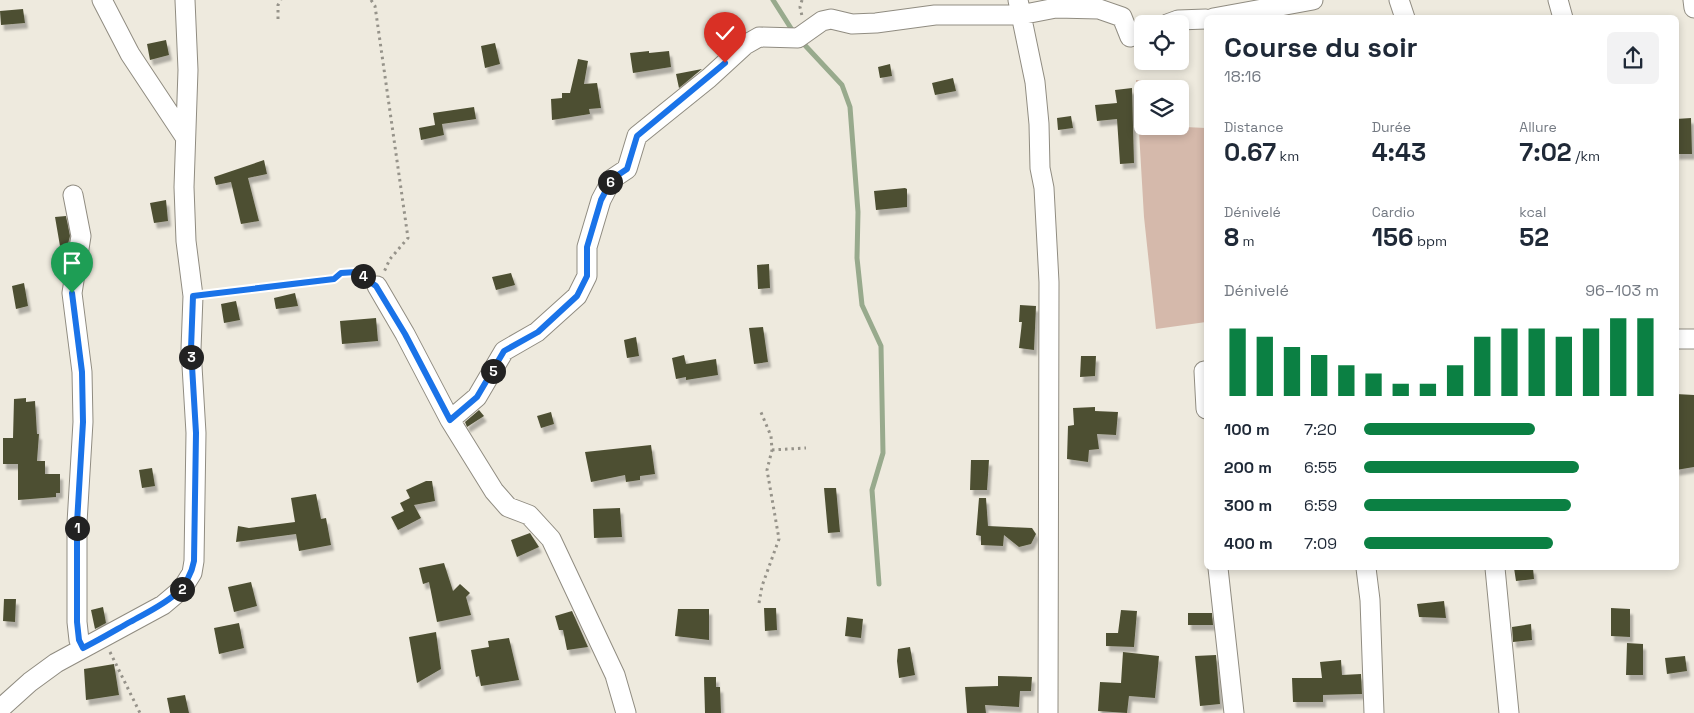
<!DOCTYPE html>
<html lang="fr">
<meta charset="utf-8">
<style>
body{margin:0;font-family:"Space Grotesk",sans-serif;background:#f2f2f3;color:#1f2937;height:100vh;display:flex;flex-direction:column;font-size:19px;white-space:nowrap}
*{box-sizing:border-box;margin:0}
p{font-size:16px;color:#747a83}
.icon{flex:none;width:28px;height:28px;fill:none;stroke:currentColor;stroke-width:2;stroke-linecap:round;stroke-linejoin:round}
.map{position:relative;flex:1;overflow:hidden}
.sheet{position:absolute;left:1204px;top:15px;width:475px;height:555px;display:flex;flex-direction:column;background:#fff;border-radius:8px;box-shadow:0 2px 8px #0003}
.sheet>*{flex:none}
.buttons{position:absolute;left:1134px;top:15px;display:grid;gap:10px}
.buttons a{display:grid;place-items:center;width:55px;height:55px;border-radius:8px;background:#fff;box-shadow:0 2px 8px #0003;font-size:25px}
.pin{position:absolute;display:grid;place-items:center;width:42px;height:42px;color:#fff;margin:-51px -21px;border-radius:50% 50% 50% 0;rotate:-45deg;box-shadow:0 0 5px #0007}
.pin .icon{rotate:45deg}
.km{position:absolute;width:25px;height:25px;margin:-12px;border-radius:50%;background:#222;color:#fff;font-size:14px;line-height:25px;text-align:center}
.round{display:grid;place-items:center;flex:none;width:52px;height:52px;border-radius:8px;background:#f2f2f3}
.head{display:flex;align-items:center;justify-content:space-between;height:85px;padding:0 20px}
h1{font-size:28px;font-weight:700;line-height:38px}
.metrics{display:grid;grid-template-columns:repeat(3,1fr);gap:8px;height:85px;padding:5px 20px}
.metrics div{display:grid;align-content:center}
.metrics b{font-size:25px;font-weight:700}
.metrics small{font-size:14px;font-weight:400}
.metrics p{font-size:14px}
.chart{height:140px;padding:10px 20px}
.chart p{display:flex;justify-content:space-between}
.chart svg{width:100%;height:90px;margin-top:5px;stroke:#0b8043;stroke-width:6}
ul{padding:0 20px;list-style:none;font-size:16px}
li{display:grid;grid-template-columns:80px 60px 1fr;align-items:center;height:38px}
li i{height:12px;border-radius:6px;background:#0b8043}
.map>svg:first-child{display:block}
.green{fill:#d5b9ab}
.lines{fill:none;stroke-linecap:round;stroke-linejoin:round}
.stream{stroke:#98aa8d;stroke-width:5}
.building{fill:#4e5033;filter:url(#shadow)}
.minor-casing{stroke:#908c81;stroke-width:21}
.path{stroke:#96938a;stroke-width:3;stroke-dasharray:2.5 4;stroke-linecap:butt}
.minor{stroke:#fff;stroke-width:19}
.route-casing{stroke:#fff;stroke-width:10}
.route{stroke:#1a73e8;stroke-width:6}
</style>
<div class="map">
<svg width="1694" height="713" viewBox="0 0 1694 713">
<defs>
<filter id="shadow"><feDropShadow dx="3" dy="5.5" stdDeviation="1" flood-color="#0004"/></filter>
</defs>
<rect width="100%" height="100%" fill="#eeeade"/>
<path class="green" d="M1136,80L1179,82L1180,89H1142V126H1180V92L1185,127L1206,128V322L1156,329L1144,217Z"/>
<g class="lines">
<path class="stream" d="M773,0L794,33
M801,41L842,85L850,107L858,212L857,258L862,305L881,346L883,453L872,490L879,584"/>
</g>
<path class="building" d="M23,9L25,23L1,25L0,11Z
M166,40L169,55L150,60L147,44Z
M495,43L500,64L485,68L481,46Z
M649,51V53L669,51L671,67L633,73L630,53Z
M578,59L588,61L584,84L597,83L601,108L589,109L590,114L552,120L551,99L562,98V93H570Z
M890,64L892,76L880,78L878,67Z
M702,69L679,88L676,74Z
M953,78L956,91L935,95L932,83Z
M1132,88L1134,163L1120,164L1117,119L1097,121L1095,105L1117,103L1115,90Z
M474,107L476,119L442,124L444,135L421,140L419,128L435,125L433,113Z
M1071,116L1073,128L1058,130L1057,118Z
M1691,118L1692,154H1676V119Z
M264,160L267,174L248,178L259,221L241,224L231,182L216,185L214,177Z
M905,188L907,189V207L876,210L874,191Z
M166,200L168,221L154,223L150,203Z
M66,216L70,236L68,244L60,246L55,217Z
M769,264L770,288L758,289L757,265Z
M511,273L515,285L496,290L492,277Z
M24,283L28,306L16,309L12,286Z
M295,293L298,306L276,309L274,298Z
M236,301L240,320L224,323L221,304Z
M1020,305L1036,306L1034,350L1019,348L1022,322H1019Z
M376,318L378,341L342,344L340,321Z
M763,327L768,362L754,364L749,328Z
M636,337L639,356L627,358L624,340Z
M684,355L686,364L716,359L718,375L686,380V377L676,379L672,358Z
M1081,356H1096L1095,376L1080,377Z
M1676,394L1694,395V467L1676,470Z
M26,398V402L35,401L37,434H39L37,461H45V474H60V493H56V497L18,500V464H3V438H13L14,399Z
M1095,407V411L1118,412L1116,435L1097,434L1099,449L1089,450L1088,462L1067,459L1068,426L1074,425L1073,408Z
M479,410L484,416L467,427L465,422Z
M551,412L554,424L541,428L537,416Z
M651,445L655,474L640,476V480L626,482L625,475L591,482L585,452Z
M971,460H989L987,490H970Z
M152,468L155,486L142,488L139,470Z
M426,481H432L435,501L414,505L421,518L398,530L391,517L404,511L400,503L410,498L406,490Z
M824,488H836L840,532L828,533Z
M316,494L321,519L326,518L331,545L299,551L296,534L236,542L238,526L249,528L295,522L291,498Z
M979,498H986L988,526L1032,528L1036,534L1031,544L1019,547L1004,535L1003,546L981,545V536L976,535Z
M620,508L622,537L594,538L593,509Z
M530,533L539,547L517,557L511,540Z
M444,563L453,591L460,584L470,593L466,597L471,615L437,622L429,582L423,584L419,568Z
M1514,568H1533L1534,579L1516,581Z
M251,582L257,606L234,612L228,587Z
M4,599H16L15,622L3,621Z
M1444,601L1446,618L1419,617L1417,604Z
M103,607L106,623L95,629L91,610Z
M764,608H776L777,630L765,631Z
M1611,608L1630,609V637L1611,636Z
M678,609H709V640L675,636Z
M1121,610L1137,611L1134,647L1106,646V633H1118Z
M572,611L588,647L567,650L563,630H559L555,616Z
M1188,613H1212L1213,625H1188Z
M847,617L863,619L861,638L845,636Z
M239,623L244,648L219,654L214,628Z
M1531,624L1532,640L1513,642L1512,627Z
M436,632L441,669L417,683L409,637Z
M509,638L519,680L481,686L479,676L476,677L471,650L489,647L488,641Z
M1627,643L1643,644V675H1626Z
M910,647L915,675L899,678L897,661L898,649Z
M1123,652L1159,656L1155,698L1129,696L1127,713L1098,711L1100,682L1121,683Z
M1216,655L1220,704L1200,706L1195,656Z
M1685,656L1687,671L1667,674L1665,658Z
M1341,660L1342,675L1361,674L1362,694L1323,695V702H1293L1292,678H1322L1320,662Z
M114,664L119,695L86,700L84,669Z
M998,676L1032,677L1031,691H1020L1019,707L985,705L986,713H967L965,687L998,686Z
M704,677H716V687H720L721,713H705Z
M185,695L189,713H170L167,698Z"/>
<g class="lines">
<defs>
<path id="minor" d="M102,0L130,54L185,137
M1018,0L1035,82L1039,124L1040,168L1044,188L1049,282L1048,713
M1399,0L1405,18
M1558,0L1563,18
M1693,0L1694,8
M1213,18L1313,0
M1167,24L1178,20L1206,19
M73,195L81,236L72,293L82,372L83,422L77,523V622L79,640L83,648
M377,286L405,334L450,420L494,491L508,507L529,515L551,539L615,675L626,713
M1676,339H1694
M1204,371L1206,409
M450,420L477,397L504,351L537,332L577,296L587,276V247L601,200L612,179L627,169L637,136L709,78L745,45L759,37L798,38L822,21L831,19L852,24L876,23L935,15H1020L1056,8L1099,9L1122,17L1130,37L1142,33
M1218,568L1234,713
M1366,568L1370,600L1374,713
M1495,568L1509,713
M0,709L30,682L56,663L163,605L182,589L192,573L194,561L196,433L191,349L193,296L186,241L184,187L188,70L185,0"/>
</defs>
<use href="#minor" class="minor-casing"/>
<path class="path" d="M371,0L375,6L408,238L390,259L384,272
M802,0L800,7L802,16
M278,19V5L281,0
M208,293L334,279L341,273L356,271L364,277
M772,450L806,448
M759,603L762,586L779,539L767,470L772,450L771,436L760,410
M110,652L140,713"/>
<use href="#minor" class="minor"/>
</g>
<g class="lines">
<defs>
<path id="route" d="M72,293L82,372L83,422L77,523V622L79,640L83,648C99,640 114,631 130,622C158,606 188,595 194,561L196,433L191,349L193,296L334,279L341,273L356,272L376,286L405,334L450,420L477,397L504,351L538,332L577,296L587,276V247L601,200L612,179L627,169L637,136L725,63"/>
</defs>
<use href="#route" class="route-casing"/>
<use href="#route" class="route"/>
</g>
</svg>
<div class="buttons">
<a><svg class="icon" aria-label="locate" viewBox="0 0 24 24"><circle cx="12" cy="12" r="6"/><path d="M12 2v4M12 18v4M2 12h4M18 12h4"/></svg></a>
<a><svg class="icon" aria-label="layers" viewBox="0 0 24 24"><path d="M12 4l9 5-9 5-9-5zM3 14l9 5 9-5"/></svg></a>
</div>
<div class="pin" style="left:72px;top:293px;background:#1e9e55"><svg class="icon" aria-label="arrive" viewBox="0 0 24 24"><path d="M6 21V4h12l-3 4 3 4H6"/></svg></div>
<div class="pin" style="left:725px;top:63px;background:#d93025"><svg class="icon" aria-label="check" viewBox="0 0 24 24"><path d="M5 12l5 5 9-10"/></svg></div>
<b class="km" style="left:77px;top:528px">1</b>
<b class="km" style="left:182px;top:589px">2</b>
<b class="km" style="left:191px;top:357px">3</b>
<b class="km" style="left:363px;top:276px">4</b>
<b class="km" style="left:493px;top:371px">5</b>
<b class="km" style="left:610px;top:182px">6</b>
<section class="sheet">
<div class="head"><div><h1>Course du soir</h1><p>18:16</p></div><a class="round"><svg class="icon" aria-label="share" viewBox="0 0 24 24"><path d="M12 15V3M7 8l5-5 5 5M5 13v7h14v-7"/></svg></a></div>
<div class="metrics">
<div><p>Distance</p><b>0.67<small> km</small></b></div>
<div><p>Durée</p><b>4:43</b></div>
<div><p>Allure</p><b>7:02<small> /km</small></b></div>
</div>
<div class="metrics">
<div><p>Dénivelé</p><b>8<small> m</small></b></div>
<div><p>Cardio</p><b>156<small> bpm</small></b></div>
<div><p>kcal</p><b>52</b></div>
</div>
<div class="chart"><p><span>Dénivelé</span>96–103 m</p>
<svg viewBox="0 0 160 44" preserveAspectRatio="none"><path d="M5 44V11M15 44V15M25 44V20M35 44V24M45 44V29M55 44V33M65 44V38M75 44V38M85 44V29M95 44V15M105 44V11M115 44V11M125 44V15M135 44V11M145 44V6M155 44V6"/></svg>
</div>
<ul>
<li><b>100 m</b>7:20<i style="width:58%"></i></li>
<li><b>200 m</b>6:55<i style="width:73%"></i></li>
<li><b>300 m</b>6:59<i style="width:70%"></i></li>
<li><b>400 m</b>7:09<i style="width:64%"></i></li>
</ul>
</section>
</div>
